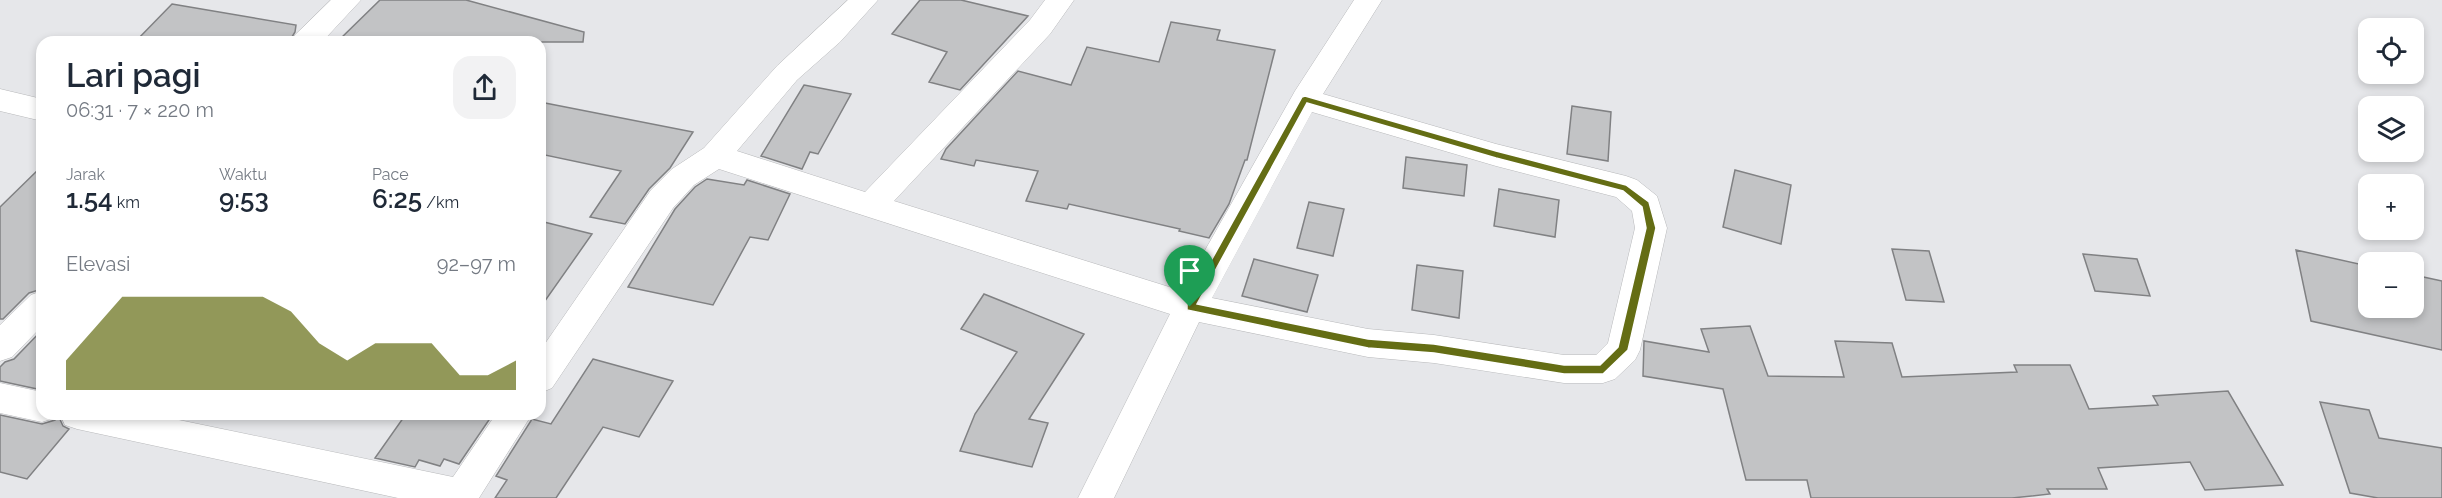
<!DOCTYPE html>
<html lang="id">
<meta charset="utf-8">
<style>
body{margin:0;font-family:Raleway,sans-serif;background:#f2f2f3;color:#1f2937;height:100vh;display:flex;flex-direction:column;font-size:22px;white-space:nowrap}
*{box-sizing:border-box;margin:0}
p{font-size:20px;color:#747a83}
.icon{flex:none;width:33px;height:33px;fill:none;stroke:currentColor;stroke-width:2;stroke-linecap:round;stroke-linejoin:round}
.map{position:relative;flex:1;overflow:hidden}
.drawer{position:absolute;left:36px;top:36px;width:510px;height:384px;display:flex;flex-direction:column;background:#fff;border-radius:18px;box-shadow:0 3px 9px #0003}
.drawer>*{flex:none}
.buttons{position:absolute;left:2358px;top:18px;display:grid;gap:12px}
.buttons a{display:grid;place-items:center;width:66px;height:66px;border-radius:12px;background:#fff;box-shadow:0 3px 9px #0003;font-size:30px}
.pin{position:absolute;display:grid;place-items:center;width:51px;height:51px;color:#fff;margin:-62px -26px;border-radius:50% 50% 50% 0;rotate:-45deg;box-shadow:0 0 6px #0007}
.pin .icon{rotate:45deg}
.round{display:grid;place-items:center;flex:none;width:63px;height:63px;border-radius:18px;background:#f2f2f3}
.overview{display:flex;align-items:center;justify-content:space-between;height:102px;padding:0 30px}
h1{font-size:33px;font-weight:600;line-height:45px}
.stats{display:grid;grid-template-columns:repeat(3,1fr);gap:9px;height:102px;padding:6px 30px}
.stats div{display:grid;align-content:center}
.stats b{font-size:26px;font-weight:600}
.stats small{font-size:16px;font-weight:400}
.stats p{font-size:16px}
.chart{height:168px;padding:12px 30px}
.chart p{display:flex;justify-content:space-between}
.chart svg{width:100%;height:108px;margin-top:6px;fill:#646d14;opacity:.7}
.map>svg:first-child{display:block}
.building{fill:#c2c3c5;stroke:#808183;stroke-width:1.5}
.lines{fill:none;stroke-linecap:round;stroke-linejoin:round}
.street-casing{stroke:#b8b9bb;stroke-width:1}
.street{fill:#fff;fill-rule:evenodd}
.route{fill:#646d14;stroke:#fff;stroke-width:1.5;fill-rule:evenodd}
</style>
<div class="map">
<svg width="2442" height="498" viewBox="0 0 2442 498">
<rect width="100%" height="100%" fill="#e6e7ea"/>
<path class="building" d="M380,0H466L584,32L583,42H337Z
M920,0H961L1028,16L960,90L929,82L947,52L892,34Z
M172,4L296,25L295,32L289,42H135Z
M1171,22L1220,30L1217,40L1275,50L1247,160H1245L1229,204L1209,238L1179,231L1180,229L1069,204L1067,209L1026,201L1038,171L976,160L974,166L941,159L946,149L1018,71L1071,85L1087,47L1159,62Z
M804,85L851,94L818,154L810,152L802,169L761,156Z
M540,102L693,132L670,168L649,189L625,224L590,217L621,171L540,154Z
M1572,106L1611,112L1608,161L1567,154Z
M1406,157L1467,165L1464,196L1403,188Z
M42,166V289L29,293L3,319H0V207Z
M1735,170L1791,185L1781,244L1723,227Z
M707,179L744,185L747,180L790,194L768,240L750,237L713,305L628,287L675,209L695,187Z
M1499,189L1559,200L1555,237L1494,226Z
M1309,202L1344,209L1333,256L1297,248Z
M540,221L592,234L540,308Z
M1892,249L1929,251L1944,302L1906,300Z
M2296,250L2368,266V308H2414V275L2442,281V350L2311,321Z
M2083,254L2137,259L2150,296L2095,291Z
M1254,259L1318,275L1307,312L1242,296Z
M1417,265L1463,271L1459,318L1412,310Z
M984,294L1084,334L1029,419L1048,423L1032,467L960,451L975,414L1017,352L961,329Z
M1750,326L1768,376L1844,377L1835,341L1892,343L1902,377L2017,372L2014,365H2070L2089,409L2158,405L2153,396L2228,391L2283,485L2205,490L2190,462L2098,468L2107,489H2047L2050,494L2012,498H1811L1807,480H1746L1723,389L1643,376L1644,341L1709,352L1701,329Z
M42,330V390L0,381V367L5,362L14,359Z
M593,359L673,381L639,437L603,427L556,498H495L507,480L496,476L532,419L551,424Z
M2320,402L2369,410L2379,438L2442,448V498H2378L2350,493Z
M406,414H493L459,464L444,459L440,466L419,460L415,467L375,458Z
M0,415L42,424L55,420L58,415L63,426L69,429L27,479L0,472Z"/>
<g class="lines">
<defs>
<path id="street" d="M331,0H361L322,42H291L295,35Z
M848,0H878L840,42L797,80L737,151L865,192L1030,20L1045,0H1074L1050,34L894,201L1182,291L1295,91L1354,0H1382L1323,94L1496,144L1626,176L1637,180L1657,196L1667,228L1640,350L1635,360L1615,379L1603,383H1564L1434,363L1368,357L1199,322L1114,498H1078L1170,314L719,169L694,185L673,208L552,388L540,393V351L651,190L672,169L704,148L777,66ZM1312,112L1496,166L1616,197L1632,211L1635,228L1608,343L1596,355H1564L1434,335L1368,329L1212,298Z
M0,89L42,99V121L0,111Z
M42,291V326L12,357L0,361V325L31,295Z
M0,383L42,392V414H56L54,418L42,422L0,413Z
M60,414H150L453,477L496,414H532L479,498H398L77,429L65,425Z"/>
</defs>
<use href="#street" class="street-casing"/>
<use href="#street" class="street"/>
</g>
<path class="route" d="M1305,96L1496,151L1626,185L1649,202L1656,228L1628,350L1603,374H1564L1434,353L1368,348L1187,310V304L1302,97ZM1307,103L1496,158L1623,191L1642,207L1646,228L1618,347L1600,365H1564L1434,344L1368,339L1197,304Z"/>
</svg>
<div class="buttons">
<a><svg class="icon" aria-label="locate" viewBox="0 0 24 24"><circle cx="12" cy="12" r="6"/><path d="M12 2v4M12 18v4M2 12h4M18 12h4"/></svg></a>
<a><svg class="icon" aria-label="layers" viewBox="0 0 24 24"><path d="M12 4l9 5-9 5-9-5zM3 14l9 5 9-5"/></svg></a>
<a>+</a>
<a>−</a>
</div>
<div class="pin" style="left:1190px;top:307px;background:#1e9e55"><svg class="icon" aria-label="arrive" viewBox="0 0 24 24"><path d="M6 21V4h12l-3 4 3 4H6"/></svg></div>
<section class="drawer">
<div class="overview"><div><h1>Lari pagi</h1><p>06:31 · 7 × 220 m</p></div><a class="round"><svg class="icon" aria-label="share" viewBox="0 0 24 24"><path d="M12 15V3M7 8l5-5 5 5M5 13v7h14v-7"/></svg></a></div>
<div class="stats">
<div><p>Jarak</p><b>1.54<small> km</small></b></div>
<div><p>Waktu</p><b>9:53</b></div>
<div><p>Pace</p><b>6:25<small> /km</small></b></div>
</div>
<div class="chart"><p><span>Elevasi</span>92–97 m</p>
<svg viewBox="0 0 160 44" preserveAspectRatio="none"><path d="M0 44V32L10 19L20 6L30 6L40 6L50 6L60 6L70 6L80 12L90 25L100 32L110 25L120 25L130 25L140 38L150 38L160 32V44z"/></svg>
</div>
</section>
</div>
